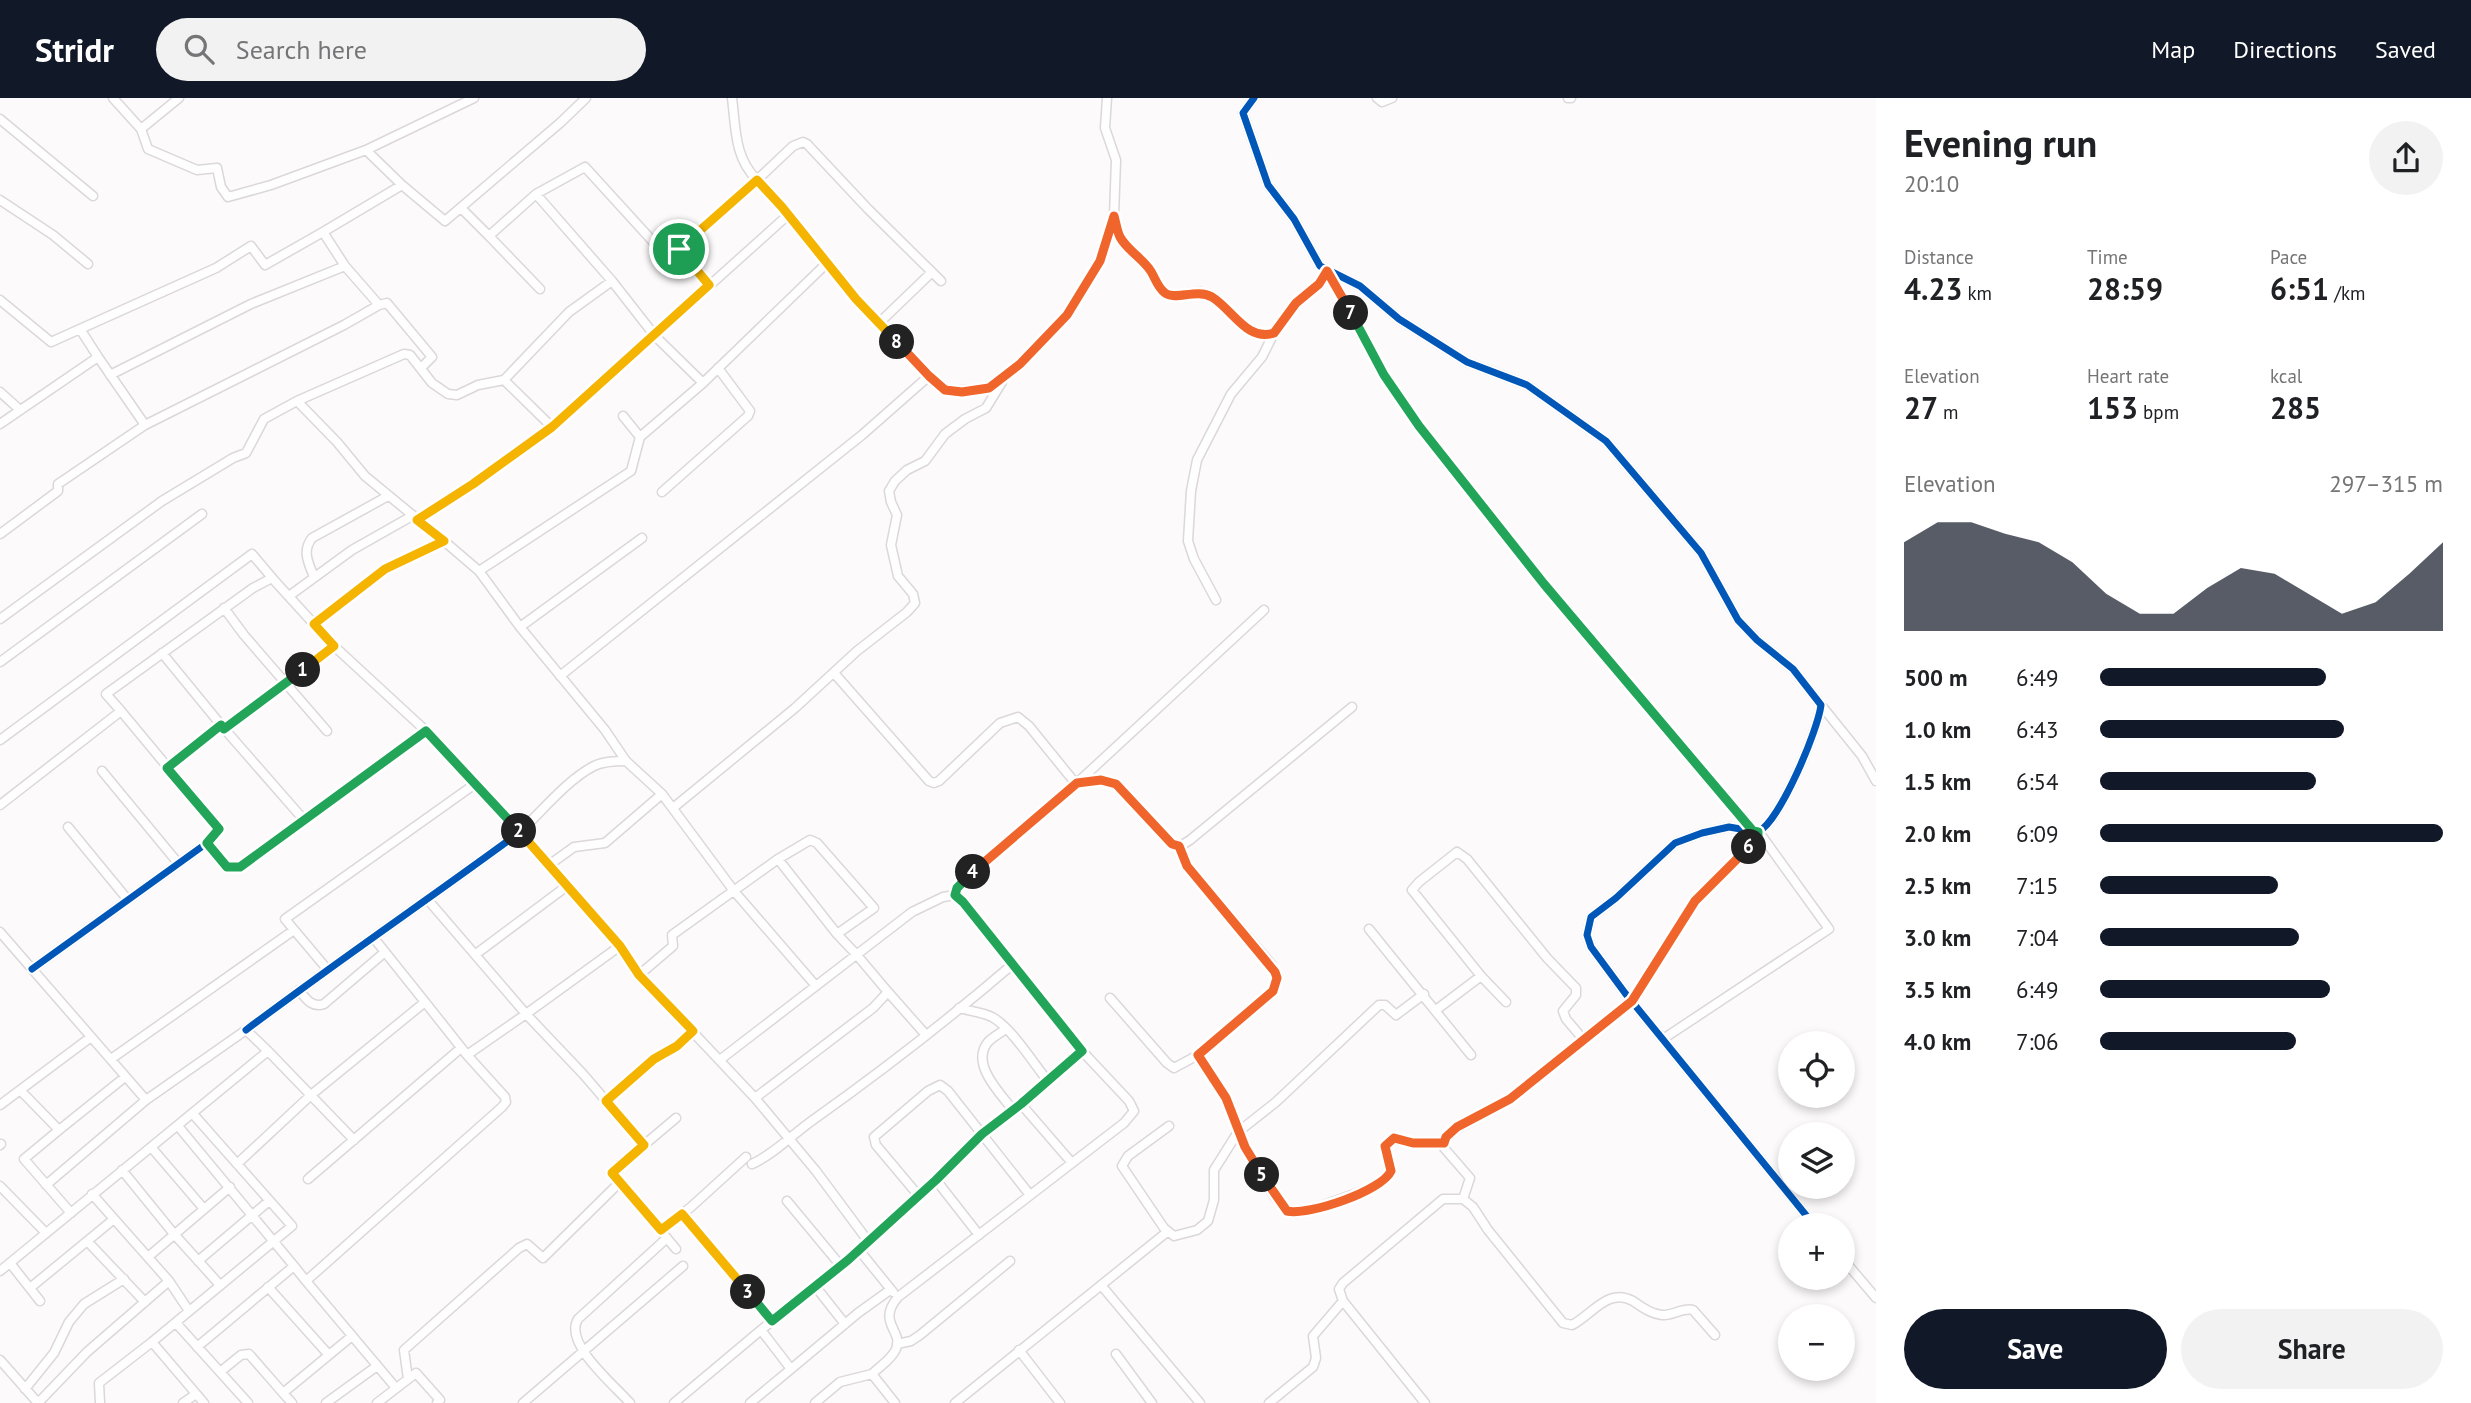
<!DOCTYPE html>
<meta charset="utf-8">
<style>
body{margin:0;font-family:"PT Sans",sans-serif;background:#f2f2f2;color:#202124;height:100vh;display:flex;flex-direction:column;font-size:26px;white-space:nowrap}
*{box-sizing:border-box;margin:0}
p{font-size:23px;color:#757577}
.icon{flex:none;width:38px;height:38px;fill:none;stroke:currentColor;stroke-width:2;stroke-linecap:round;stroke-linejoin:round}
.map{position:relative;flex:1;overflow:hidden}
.details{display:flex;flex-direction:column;background:#fff;width:595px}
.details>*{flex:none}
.tools{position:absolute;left:1778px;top:933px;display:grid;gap:14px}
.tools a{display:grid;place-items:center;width:77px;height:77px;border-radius:50%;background:#fff;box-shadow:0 4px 10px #0003;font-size:35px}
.pin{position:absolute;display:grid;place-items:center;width:60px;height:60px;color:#fff;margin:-30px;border:4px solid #fff;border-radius:50%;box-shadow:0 2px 7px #0007}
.km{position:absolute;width:35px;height:35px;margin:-18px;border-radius:50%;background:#222;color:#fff;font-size:19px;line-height:35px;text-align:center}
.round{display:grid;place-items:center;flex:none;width:74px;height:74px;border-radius:37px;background:#f2f2f2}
.head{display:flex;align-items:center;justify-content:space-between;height:119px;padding:0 28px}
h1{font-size:38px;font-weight:600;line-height:52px}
.stats{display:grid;grid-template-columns:repeat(3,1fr);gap:10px;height:119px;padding:7px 28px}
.stats div{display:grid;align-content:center}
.stats b{font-size:30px;font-weight:600}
.stats small{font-size:19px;font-weight:400}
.stats p{font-size:19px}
.chart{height:196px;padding:14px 28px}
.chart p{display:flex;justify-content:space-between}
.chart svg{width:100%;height:126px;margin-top:7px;fill:#111827;opacity:.7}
.button{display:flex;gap:14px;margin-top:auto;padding:14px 28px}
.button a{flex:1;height:80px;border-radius:42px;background:#111827;color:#fff;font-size:28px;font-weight:600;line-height:80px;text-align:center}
.button a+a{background:#f2f2f2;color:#202124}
ul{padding:0 28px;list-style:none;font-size:23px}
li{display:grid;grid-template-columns:112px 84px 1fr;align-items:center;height:52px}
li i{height:18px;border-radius:9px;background:#111827}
header{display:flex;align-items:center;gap:42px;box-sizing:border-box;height:98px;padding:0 35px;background:#111827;color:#fff}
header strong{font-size:33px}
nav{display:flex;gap:38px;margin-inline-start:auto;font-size:24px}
.search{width:490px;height:63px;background:#f2f2f2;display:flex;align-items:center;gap:18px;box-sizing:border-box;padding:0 24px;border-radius:38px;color:#757577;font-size:26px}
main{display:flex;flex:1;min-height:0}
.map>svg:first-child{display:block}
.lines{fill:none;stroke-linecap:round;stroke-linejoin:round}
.minor-casing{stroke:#dbd7da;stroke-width:11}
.minor{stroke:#fffeff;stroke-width:8}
.cycleway-casing{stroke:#fff;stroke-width:11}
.cycleway{stroke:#0057b8;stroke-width:7}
.split-1-casing{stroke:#fff;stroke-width:14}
.split-2-casing{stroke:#fff;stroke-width:14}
.split-3-casing{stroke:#fff;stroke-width:14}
.split-4-casing{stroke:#fff;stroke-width:14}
.split-5-casing{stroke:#fff;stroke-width:14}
.split-6-casing{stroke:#fff;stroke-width:14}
.split-7-casing{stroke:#fff;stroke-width:14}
.split-8-casing{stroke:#fff;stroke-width:14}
.split-9-casing{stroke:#fff;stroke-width:14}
.split-1{stroke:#f5b400;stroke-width:9}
.split-2{stroke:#22a559;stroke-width:9}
.split-3{stroke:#f5b400;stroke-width:9}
.split-4{stroke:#22a559;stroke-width:9}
.split-5{stroke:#f0652b;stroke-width:9}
.split-6{stroke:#f0652b;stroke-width:9}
.split-7{stroke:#22a559;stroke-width:9}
.split-8{stroke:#f0652b;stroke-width:9}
.split-9{stroke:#f5b400;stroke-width:9}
</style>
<header>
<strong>Stridr</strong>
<div class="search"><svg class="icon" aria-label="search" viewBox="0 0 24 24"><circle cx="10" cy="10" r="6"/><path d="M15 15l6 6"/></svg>Search here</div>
<nav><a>Map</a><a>Directions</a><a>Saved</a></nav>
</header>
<main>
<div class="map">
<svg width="1876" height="1305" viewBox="0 0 1876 1305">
<rect width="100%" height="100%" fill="#fdfafc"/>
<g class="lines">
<defs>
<path id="minor" d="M113,0L141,31L148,51L197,72L217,70L221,89L228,99L271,87L366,52L402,87L323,134
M732,0C736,31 734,59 757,82L793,48L803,44L807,46L868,111L941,183
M1254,0L1243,15L1268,87L1294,121L1320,168L1360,188L1399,221L1467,264L1527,287L1606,343L1701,455L1738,522L1757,542L1793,571L1821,607C1818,632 1780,723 1758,734L1729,729L1702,735L1675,745L1616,800L1591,819L1587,837L1591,849L1625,895L1814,1127
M1377,0L1382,4L1392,0
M1568,0H1571
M0,21L93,98
M141,31L179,0
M366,52L474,0
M402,87L445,123L560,25L586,0
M536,96L585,69L657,148L669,155L687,145L757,82L788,117L552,329
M0,102L53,137L88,166
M461,110L489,138L536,96L612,183L655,238L703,285L640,339L623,318
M788,117L856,201L929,278L941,290L951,293L989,290L1020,266L1067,217L1078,201L1100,163L1114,118L1116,62L1105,30L1107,0
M1115,121L1121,140L1148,169L1163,194L1170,197L1201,194L1221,205L1242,228L1259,237L1274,235L1296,205L1319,186L1327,173
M489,138L540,191
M679,151L709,187
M345,168L379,207L387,205L432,259L421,270
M1327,173L1384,277L1419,328L1544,486L1753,733
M0,202L51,244L80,231L98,259
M879,225L932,174
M80,231L216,170L251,148L265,167L323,134L345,168L251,206L110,277
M703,285L827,165
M0,294L19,311
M297,303L337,344L365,378L444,443L385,471L315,526
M0,326L98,259L145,327L58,386V393L0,436
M145,327L344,227L379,207
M662,394L748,318L750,313L718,270
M417,422L473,386L552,329L504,282L569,214L612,183
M444,443L479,473L520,529L605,632L626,663
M479,473L631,373L640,339
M314,479C308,464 302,453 312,440L388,398
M289,498L352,452L412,418
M1216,502L1194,461L1188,443L1191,393L1197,362L1231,296L1262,259L1274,235
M224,510L244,537L327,633
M0,521L162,403L233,360L246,355L264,321L297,303L404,256L410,257L432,285L448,296L457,297L478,287L504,282
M520,529L642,440
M334,548L426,633
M162,555L221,627
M0,564L202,416
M834,575L929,683L934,685L939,683L1000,625L1018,619L1029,628L1072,681L1077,685L1101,682L1116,686L1172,746L1179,749L1190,742L1352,609
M560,578L862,337L929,278
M1821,607L1862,658L1876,683
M121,613L106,596L253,490L272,480L334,548L224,631
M0,642L252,456L274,482
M167,670L221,627L304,722
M102,673L178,765
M0,707L121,613L219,731L207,745
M673,710L795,610L857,553L907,514L915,505L913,496L898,478L891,447L897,417L891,404L889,393L895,383L907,372L925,363L945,336L965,321L986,310L1002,284
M68,729L128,802
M778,761L810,742L817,745L874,810L837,836
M549,767L574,749L605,745L662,696
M955,797L957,790L963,783L1077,685L1264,512
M428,802L526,916L467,957
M1369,831L1471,957
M0,834L146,1002L246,932L268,953L0,1173
M373,839L425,904
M620,848L520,734C541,714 568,681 594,668C604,663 616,663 626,663L662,696L734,793L816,888
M476,856L567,788
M32,871L207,745L227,769H240L426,633L520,734C429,801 336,864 246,932
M327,871L285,821L475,686
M639,877L673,848L672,837L778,761L837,836L856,856L888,894L873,910L755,1000
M299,892C306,901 312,910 324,906L385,854
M888,894L926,937
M1110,900L1167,965L1174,970L1198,957L1273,893L1277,880L1272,867L1187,768L1179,749
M1506,904L1481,878L1412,792L1419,784L1457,754L1467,761L1547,860L1576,890V897L1563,913L1566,921L1583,941
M959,910C970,913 982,914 992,919C1012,930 1033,965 1048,983
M1436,912L1481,878
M1006,931C1000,935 993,939 988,944C970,966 1000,995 1013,1012
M1663,941L1829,831L1759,734
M268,953L354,1042
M1198,957L1226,1000L1245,1049L1274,1098L1287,1113L1296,1115L1307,1113L1377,1088L1385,1082L1391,1073L1385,1048L1394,1040L1413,1045H1444
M111,961L294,832
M721,961L912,814L943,799L955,797L963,804L1082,953L1021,1006L982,1036L936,1082L848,1162L772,1223
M20,992L59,1032L24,1061L71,1115
M606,1003L654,961L677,948L693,933
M1021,1006L1072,1065
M0,1007L91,939
M178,1028L294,1168
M1169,1028L1128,1058L1122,1068L1164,1130L1174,1138L1197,1132L1208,1123L1214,1102V1072L1238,1034L1276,1004L1379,907H1385L1396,917L1424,896
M59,1032L125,979
M0,1047L1,1046
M644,1047L676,1020
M151,1049L204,1111
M237,1066L311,997L425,904L467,957L505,999L506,1004L502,1009L306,1183L396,1290
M752,1066C774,1056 793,1036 813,1022C882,973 949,921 1013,866
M122,1072L174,1136L220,1187
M308,1081L461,950
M936,1082L979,1137
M46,1087L146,1002
M0,1088L46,1135
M92,1096L169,1183L189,1213
M918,1097L876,1047L874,1039L928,993L940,987L948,993L1030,1097
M1463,1101L1470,1080L1444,1050L1446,1039L1450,1035L1511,1001L1632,903L1695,803L1758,738V734
M787,1103L841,1168
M682,1116L772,1223L761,1232L791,1271L750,1305
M661,1132L691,1109L746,1059
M88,1144L145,1204
M676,1151L612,1075L644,1047L583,976L526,916L620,848L639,877L755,1000L816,1073L868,1143
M859,1152L893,1194
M148,1159L230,1089
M1843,1161L1876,1200
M198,1163L269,1103
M10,1165L40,1203
M1101,1187L1200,1305
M815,1188L845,1226
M268,1189L328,1256
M30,1190L114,1121
M176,1225L248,1305
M152,1244L204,1305
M897,1246L911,1243L920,1237L1010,1163
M197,1249L294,1168L306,1183
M1019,1252L1060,1305
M1116,1256L1152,1305
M0,1262L38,1305
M791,1271L858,1215L890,1192
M220,1274L241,1257L249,1256L283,1295
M408,1281L404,1252L519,1150L527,1146L543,1160L620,1084
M25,1291L54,1255L69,1224L84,1206L124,1181
M38,1305L87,1254L169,1183
M100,1305L99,1285L152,1244L292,1128L193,1016
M183,1305L196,1296
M292,1305L283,1295L352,1238
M326,1305L377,1268
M377,1305L416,1275L440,1302L437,1305
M523,1305L683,1168
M630,1305C614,1287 563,1245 578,1221L667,1140
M674,1305L761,1232
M815,1305L840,1284L872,1276
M895,1305L872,1276C879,1269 892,1261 896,1251C904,1233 876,1225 898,1199L1124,1025L1134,1013L1129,1003L1082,953
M955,1305L1167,1134
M1269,1305L1313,1269L1316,1260L1313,1238L1343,1203
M1425,1305L1343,1203L1339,1191L1343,1185L1443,1101H1463L1473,1109L1488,1132L1563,1225L1572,1227C1592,1217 1608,1189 1633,1203C1642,1209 1651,1216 1662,1217C1673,1218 1683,1209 1693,1212L1715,1237"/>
</defs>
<use href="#minor" class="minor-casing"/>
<use href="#minor" class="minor"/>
<defs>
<path id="cycleway" d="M1254,0L1243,15L1268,87L1294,121L1320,168L1360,188L1399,221L1467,264L1527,287L1606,343L1701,455L1738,522L1757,542L1793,571L1821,607C1818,632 1780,723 1758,734L1729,729L1702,735L1675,745L1616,800L1591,819L1587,837L1591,849L1625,895L1814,1127
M32,871L207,745L227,769H240L426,633L520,734C429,801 336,864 246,932"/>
</defs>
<use href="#cycleway" class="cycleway-casing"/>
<use href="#cycleway" class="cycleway"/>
</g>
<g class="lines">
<defs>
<path id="split-1" d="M303,572L334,548L314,526L385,471L444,443L417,422L473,386L552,329L709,187L679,151"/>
<path id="split-2" d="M303,572L224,631L221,627L167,670L219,731L207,745L227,769H240L426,633L519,733"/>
<path id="split-3" d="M519,733L620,848L639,877L693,933L677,948L654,961L606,1003L644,1047L612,1075L661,1132L682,1116L748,1194"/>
<path id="split-4" d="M748,1194L772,1223L848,1162L936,1082L982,1036L1021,1006L1082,953L963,804L955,797L957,790L973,774"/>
<path id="split-5" d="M973,774L1077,685L1101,682L1116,686L1172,746L1179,748L1187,768L1275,874L1277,880L1273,893L1198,957L1226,1000L1245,1049L1262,1077"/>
<path id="split-6" d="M1262,1077L1287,1113C1308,1118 1382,1093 1391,1073L1385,1048L1394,1040L1413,1045H1444L1446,1039L1457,1029L1510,1001L1632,903L1695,803L1749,749"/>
<path id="split-7" d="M1351,215L1384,277L1419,328L1544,486L1753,733L1758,734V738L1749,749"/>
<path id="split-8" d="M897,244L929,278L945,292L962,294L989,290L1020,266L1067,217L1100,163L1114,118C1116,125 1117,133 1120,139C1127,152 1142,160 1150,172C1155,179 1157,189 1165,195C1176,203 1196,190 1212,199C1233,212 1247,244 1274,235L1296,205L1319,186L1327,173L1351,215"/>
<path id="split-9" d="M679,151L757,82L782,109L856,201L897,244"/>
</defs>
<use href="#split-1" class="split-1-casing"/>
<use href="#split-2" class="split-2-casing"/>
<use href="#split-3" class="split-3-casing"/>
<use href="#split-4" class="split-4-casing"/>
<use href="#split-5" class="split-5-casing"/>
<use href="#split-6" class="split-6-casing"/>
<use href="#split-7" class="split-7-casing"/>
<use href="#split-8" class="split-8-casing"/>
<use href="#split-9" class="split-9-casing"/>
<use href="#split-1" class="split-1"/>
<use href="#split-2" class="split-2"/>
<use href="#split-3" class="split-3"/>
<use href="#split-4" class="split-4"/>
<use href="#split-5" class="split-5"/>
<use href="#split-6" class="split-6"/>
<use href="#split-7" class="split-7"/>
<use href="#split-8" class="split-8"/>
<use href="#split-9" class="split-9"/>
</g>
</svg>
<div class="tools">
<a><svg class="icon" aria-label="locate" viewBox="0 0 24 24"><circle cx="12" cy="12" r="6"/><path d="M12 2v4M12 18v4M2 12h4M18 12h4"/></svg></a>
<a><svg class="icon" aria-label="layers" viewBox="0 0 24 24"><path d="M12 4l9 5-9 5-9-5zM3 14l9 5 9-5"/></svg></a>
<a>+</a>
<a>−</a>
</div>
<div class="pin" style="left:679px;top:151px;background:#1e9e55"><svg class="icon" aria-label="arrive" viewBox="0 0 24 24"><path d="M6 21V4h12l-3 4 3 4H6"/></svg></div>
<b class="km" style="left:303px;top:572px">1</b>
<b class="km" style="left:519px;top:733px">2</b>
<b class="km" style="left:748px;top:1194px">3</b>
<b class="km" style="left:973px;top:774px">4</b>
<b class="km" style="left:1262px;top:1077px">5</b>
<b class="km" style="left:1749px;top:749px">6</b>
<b class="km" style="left:1351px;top:215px">7</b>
<b class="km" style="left:897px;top:244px">8</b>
</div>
<section class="details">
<div class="head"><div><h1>Evening run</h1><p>20:10</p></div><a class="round"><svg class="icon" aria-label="share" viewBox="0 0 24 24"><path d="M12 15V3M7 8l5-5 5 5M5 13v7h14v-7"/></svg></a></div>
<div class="stats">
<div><p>Distance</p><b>4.23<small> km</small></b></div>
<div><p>Time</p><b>28:59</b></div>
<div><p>Pace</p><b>6:51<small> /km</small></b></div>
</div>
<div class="stats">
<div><p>Elevation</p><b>27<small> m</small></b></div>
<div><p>Heart rate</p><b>153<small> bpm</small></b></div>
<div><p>kcal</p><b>285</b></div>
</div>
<div class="chart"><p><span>Elevation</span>297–315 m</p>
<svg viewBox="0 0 160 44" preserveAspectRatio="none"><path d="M0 44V13L10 6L20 6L30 10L40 13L50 20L60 31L70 38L80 38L90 29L100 22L110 24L120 31L130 38L140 34L150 24L160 13V44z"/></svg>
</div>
<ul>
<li><b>500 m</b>6:49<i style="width:66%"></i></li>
<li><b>1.0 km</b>6:43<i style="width:71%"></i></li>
<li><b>1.5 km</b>6:54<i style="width:63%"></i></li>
<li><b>2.0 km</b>6:09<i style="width:100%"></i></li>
<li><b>2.5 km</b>7:15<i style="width:52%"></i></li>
<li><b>3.0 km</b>7:04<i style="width:58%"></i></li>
<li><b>3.5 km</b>6:49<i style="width:67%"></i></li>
<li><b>4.0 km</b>7:06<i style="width:57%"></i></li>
</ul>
<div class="button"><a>Save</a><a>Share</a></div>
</section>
</main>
